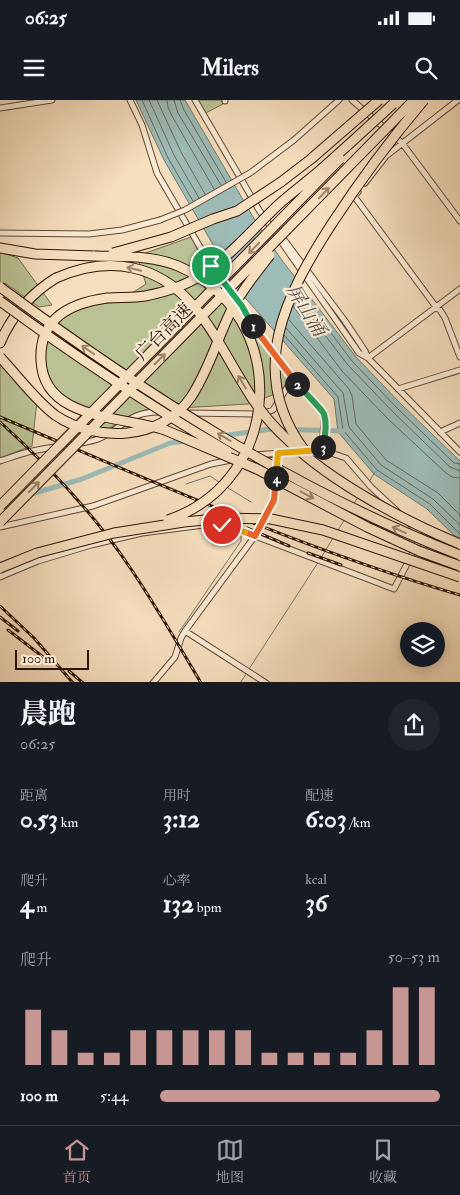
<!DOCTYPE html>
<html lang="zh">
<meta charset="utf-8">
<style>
body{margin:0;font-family:"IM FELL Double Pica","Noto Serif SC",serif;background:#20242c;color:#f1f3f6;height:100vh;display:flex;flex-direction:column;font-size:19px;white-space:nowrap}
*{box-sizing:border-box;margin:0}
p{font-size:16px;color:#9ea1a6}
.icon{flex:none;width:28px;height:28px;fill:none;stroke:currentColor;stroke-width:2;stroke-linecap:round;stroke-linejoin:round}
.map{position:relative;height:582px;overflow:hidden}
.drawer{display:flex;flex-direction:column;background:#171b24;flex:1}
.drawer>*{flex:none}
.tools{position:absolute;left:400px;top:522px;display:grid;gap:10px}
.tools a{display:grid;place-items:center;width:45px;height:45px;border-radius:50%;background:#171b24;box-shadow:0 2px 12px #0003;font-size:25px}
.scale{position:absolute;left:15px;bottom:12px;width:74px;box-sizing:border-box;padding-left:5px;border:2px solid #2f1407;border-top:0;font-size:14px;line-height:18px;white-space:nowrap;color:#2f1407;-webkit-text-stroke:4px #f9ead5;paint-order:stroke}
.pin{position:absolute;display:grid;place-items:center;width:42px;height:42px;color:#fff;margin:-21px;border:2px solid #fff;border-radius:50%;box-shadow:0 1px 5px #0007}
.km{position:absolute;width:25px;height:25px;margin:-12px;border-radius:50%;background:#222;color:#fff;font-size:14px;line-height:25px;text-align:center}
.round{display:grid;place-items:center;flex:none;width:52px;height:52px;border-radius:26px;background:#20242c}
.overview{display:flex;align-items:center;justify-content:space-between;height:85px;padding:0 20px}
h1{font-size:28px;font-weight:800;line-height:38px}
.stats{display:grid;grid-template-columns:repeat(3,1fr);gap:8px;height:85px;padding:5px 20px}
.stats div{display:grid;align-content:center}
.stats b{font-size:25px;font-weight:800}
.stats small{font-size:14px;font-weight:400}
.stats p{font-size:14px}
.chart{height:140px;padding:10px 20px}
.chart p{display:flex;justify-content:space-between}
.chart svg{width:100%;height:90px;margin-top:5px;stroke:#c59692;stroke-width:6}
ul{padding:0 20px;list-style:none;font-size:16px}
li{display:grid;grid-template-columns:80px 60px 1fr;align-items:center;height:38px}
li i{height:12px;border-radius:6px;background:#c59692}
.status{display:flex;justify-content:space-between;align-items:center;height:35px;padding:0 25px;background:#171b24;direction:ltr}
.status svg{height:14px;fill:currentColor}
header{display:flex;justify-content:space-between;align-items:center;height:65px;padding:0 20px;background:#171b24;font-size:22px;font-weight:800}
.dock{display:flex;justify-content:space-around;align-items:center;height:70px;border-top:1px solid #363941;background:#171b24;font-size:14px;color:#9ea1a6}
.dock a{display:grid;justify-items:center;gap:2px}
.dock .selected{color:#c59692}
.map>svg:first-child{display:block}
.green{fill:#bac294;stroke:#746b4e}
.water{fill:#9ebcb8;stroke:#727971}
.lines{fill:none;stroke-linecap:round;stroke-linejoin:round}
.shore{stroke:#666860;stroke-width:1}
.stream{stroke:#727971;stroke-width:1}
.canal{stroke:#9ebcb8;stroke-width:5}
.street-casing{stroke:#614735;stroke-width:7}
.highway-casing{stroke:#2f1407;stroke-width:11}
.street{stroke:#f9ead5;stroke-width:5}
.highway{stroke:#f6dfbe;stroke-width:9}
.rail-casing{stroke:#2f1407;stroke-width:3}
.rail{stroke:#f9ead5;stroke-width:1;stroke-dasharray:4;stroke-linecap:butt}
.street-bridge-casing{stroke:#614735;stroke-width:7;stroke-linecap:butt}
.highway-bridge-casing{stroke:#2f1407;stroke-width:11;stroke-linecap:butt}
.street-bridge{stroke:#f9ead5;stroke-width:5}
.highway-bridge{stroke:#f6dfbe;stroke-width:9}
.oneway{stroke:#9c846c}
.split-1-casing{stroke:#fff;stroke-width:10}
.split-2-casing{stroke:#fff;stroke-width:10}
.split-3-casing{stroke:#fff;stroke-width:10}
.split-4-casing{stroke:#fff;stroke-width:10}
.split-5-casing{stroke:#fff;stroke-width:10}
.split-6-casing{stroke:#fff;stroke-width:10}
.split-1{stroke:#22a559;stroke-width:6}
.split-2{stroke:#f0652b;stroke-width:6}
.split-3{stroke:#22a559;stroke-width:6}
.split-4{stroke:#f5b400;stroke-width:6}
.split-5{stroke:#f0652b;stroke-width:6}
.split-6{stroke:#f5b400;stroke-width:6}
.labels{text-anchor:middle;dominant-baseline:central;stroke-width:4.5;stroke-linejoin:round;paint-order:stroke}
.street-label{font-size:18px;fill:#2f1407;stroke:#f9ead5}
.water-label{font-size:19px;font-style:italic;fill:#564f45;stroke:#f9ead5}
</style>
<div class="status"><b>06:25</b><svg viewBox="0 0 49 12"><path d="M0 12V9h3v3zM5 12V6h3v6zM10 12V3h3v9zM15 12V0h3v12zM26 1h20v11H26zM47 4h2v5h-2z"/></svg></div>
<header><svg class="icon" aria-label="menu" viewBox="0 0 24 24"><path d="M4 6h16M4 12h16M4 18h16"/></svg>Milers<svg class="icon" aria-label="search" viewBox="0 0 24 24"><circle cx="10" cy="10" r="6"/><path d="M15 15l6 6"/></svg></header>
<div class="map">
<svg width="460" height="583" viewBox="0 0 460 583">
<rect width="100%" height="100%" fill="#f6dfbe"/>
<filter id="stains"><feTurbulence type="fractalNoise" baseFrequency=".004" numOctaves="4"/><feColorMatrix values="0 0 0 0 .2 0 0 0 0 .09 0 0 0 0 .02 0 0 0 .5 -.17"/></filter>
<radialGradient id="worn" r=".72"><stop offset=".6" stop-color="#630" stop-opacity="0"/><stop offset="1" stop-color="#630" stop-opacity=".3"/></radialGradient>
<path class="green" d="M198,0H221L223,4L204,14Z
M191,137L205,164L289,279L281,292L248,304L145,310L131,315L107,330L55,342L81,315L52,284L43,259L45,242L62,217L86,205L118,202L146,184L137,156Z
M0,152L18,158L52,205L39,207L5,183L0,188Z
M0,257L37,301L32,346L0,358Z"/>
<path class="water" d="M136,0H185L256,122L281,159L356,257L401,304L460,361V441L427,409L374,374L338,332L334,299L241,193L164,60Z"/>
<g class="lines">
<path class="shore" d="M142,0L168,58L193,101
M149,0L174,55L199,98
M157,0L181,52L205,94
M167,0L168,7L172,16L214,89
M174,0L178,13L221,85
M180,0L184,10L226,82
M300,192L352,261L397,308L454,363L460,364
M297,199L348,265L393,312L450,367L460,371
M293,206L342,271L387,318L446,373L452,377L460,378
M289,220L349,289L352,296L356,324L386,360L438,393L460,415
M286,228L343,293L349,327L381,365L433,399L460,425
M284,235L338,297L343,330L377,370L430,404L460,434"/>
<path class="stream" d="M369,382L375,372
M186,384L210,376L219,382
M225,386L251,402
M353,405L358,397
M338,430L345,419
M321,458L333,438
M179,532L241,441V435
M249,569L319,461
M240,583L247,573"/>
<path class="canal" d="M207,338L271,329L343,331
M8,401L82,379L170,343L186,341"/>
<defs>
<path id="street" d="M130,0L142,25L157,73L211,166L242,206L250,221L290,275L310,299L323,312L324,322L322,350
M195,0L259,110L359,253L368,258L460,352
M225,0V1
M352,0L402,43L460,121
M0,8L52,0
M250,73L294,40L339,0
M365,83L386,56L458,0
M358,92L354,96L436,207L440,210L445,218L460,257
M273,125L345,221L365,251L368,258
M0,133L89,134L122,130L160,120
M368,258L460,189
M398,289L460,270
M187,313L262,314L273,310L293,278
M440,332L460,323
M254,355L322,350L346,358L371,387L398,412
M0,361C12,357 25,352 37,350C55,346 82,345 98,339C124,328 128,311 161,312
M276,370L278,353
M411,425L453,473
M0,427L93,406L211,364L231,360
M0,477L38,461L91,445L142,433L211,424L222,425L255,436L394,489L421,437
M185,531L266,583
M153,583L175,557L181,538L185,531L255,436L274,400L276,378"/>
<path id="highway" d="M0,148L35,154L95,156
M0,243C12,215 30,194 56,178"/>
</defs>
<use href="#street" class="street-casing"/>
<use href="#highway" class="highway-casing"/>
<use href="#street" class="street"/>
<use href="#highway" class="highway"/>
<defs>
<path id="rail" d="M0,317C152,381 302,449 460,495
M0,322C48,365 95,415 131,469C156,506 178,544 201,583
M247,428L289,446
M308,453L341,465
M0,506L34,538L73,583
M0,517L18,531
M8,530L47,560
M69,571L83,583"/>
</defs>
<use href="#rail" class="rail-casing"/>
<use href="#rail" class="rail"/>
<defs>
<path id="street-bridge" d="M160,120L185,110L250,73"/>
<path id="highway-bridge" d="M113,153L171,137L213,119L237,111L281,82L311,59L379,0
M95,156C123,157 152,155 178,166C292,215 285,380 168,420
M56,178C81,167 106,162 133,168C193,181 215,239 244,285C256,306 271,325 289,341C331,382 406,422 460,444
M0,187C142,292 295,391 460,455
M0,201C73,255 149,305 227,351
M0,257C17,275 35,300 55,315C96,343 161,341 191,297C209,270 217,239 231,211C241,191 256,173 270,155
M305,351C245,272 286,194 333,122C361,79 391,39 424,0
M255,368L367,427L419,451L460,466
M259,370L165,330C124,316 43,321 41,260C39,218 71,203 107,198C120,197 133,198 145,196C166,192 187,185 205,173C232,154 254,128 277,106C290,94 304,84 318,72C343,50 368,27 393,4
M0,406L340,59
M0,422L414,0
M0,468L37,453L114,433L184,422L227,418L271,419L323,430L460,477"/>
</defs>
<use href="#street-bridge" class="street-bridge-casing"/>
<use href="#highway-bridge" class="highway-bridge-casing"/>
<use href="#street-bridge" class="street-bridge"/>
<use href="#highway-bridge" class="highway-bridge"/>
</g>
<defs><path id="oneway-shaft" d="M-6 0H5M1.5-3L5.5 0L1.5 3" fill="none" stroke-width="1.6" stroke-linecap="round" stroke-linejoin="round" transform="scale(1.25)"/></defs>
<g class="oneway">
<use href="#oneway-shaft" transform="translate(324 93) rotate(-46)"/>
<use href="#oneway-shaft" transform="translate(254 148) rotate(134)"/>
<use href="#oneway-shaft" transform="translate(134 169) rotate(-166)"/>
<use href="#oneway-shaft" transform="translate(88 250) rotate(-145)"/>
<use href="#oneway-shaft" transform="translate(160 259) rotate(-45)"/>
<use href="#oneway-shaft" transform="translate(242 282) rotate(-121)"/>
<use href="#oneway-shaft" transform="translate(224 337) rotate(-149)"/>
<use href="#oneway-shaft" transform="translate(34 387) rotate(-45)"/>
<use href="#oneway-shaft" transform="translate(307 395) rotate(28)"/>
<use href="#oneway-shaft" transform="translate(399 430) rotate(-155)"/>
</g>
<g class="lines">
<defs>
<path id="split-1" d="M211,166L242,206L253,226"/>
<path id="split-2" d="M253,226L297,284"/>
<path id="split-3" d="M297,284C302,289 323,311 324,314C327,323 325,338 323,347"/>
<path id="split-4" d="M276,378L278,353L322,350L323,347"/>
<path id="split-5" d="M245,432L255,436L274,400L276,378"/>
<path id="split-6" d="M222,425L245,432"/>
</defs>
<use href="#split-1" class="split-1-casing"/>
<use href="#split-2" class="split-2-casing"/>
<use href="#split-3" class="split-3-casing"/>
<use href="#split-4" class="split-4-casing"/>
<use href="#split-5" class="split-5-casing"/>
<use href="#split-6" class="split-6-casing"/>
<use href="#split-1" class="split-1"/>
<use href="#split-2" class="split-2"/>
<use href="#split-3" class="split-3"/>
<use href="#split-4" class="split-4"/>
<use href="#split-5" class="split-5"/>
<use href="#split-6" class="split-6"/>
</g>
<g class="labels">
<g class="street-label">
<text transform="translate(164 232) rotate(-45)">广台高速</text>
</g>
<g class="water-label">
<text transform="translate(306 210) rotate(58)">屏山涌</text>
</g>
</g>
<rect width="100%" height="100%" filter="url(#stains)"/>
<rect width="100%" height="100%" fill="url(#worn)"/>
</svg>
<div class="tools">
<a><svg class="icon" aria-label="layers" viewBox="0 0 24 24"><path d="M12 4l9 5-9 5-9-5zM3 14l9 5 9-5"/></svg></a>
</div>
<div class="scale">100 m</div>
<div class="pin" style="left:211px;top:166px;background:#1e9e55"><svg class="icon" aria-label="arrive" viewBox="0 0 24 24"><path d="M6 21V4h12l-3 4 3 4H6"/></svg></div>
<div class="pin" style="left:222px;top:425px;background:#d93025"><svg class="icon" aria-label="check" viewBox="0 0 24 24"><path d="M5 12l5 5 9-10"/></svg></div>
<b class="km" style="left:253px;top:226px">1</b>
<b class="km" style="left:297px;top:284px">2</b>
<b class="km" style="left:323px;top:347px">3</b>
<b class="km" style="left:276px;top:378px">4</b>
</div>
<section class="drawer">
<div class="overview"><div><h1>晨跑</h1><p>06:25</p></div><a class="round"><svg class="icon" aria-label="share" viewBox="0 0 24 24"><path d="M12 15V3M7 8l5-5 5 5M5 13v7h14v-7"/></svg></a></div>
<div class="stats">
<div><p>距离</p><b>0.53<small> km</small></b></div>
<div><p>用时</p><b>3:12</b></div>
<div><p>配速</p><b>6:03<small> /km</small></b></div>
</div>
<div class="stats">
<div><p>爬升</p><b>4<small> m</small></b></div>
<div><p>心率</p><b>132<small> bpm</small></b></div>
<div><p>kcal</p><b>36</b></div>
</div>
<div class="chart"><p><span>爬升</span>50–53 m</p>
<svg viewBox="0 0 160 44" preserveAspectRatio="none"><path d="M5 44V17M15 44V27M25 44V38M35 44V38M45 44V27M55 44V27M65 44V27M75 44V27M85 44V27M95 44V38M105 44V38M115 44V38M125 44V38M135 44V27M145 44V6M155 44V6"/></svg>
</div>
<ul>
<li><b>100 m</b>5:44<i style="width:100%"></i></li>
</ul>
</section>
<nav class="dock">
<a class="selected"><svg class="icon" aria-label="home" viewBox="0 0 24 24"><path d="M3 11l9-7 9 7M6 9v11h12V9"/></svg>首页</a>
<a><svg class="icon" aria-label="map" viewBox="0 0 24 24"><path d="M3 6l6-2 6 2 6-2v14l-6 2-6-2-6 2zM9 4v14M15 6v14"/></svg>地图</a>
<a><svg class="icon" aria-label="saved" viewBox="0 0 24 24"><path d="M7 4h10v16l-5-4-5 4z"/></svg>收藏</a>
</nav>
